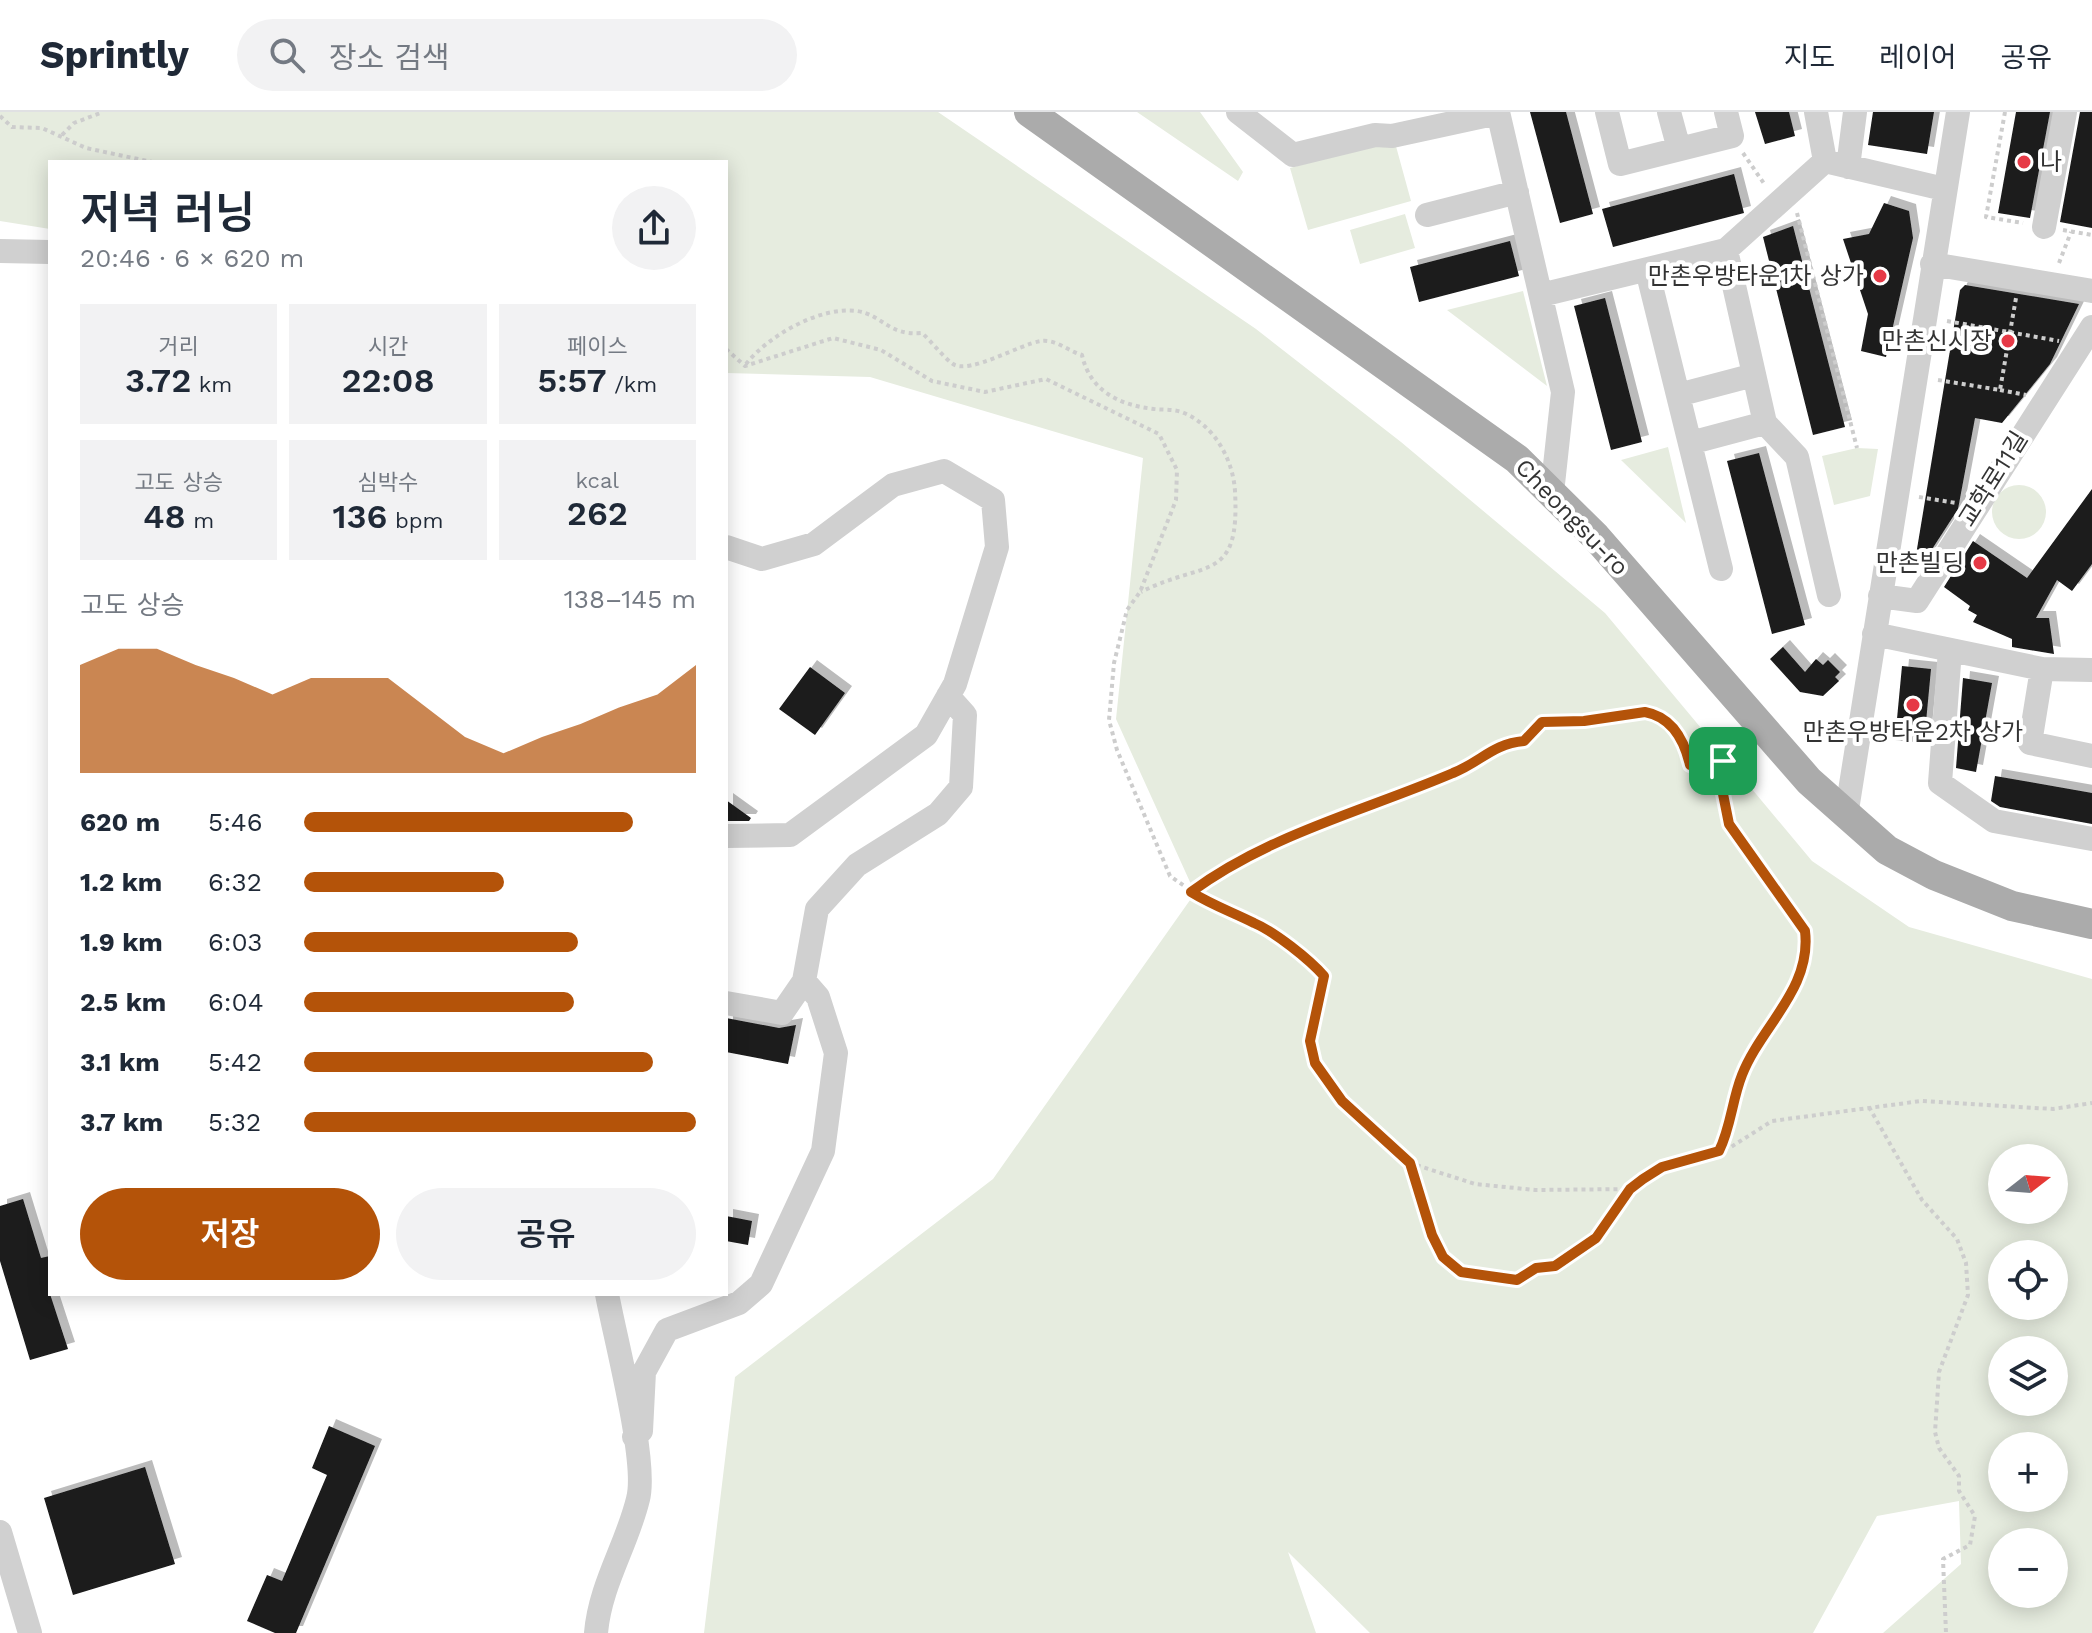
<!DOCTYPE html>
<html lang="ko">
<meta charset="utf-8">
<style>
body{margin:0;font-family:"Work Sans","Noto Sans KR",sans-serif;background:#f2f2f3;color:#1f2937;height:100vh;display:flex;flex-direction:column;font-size:30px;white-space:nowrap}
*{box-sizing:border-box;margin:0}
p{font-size:26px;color:#747a83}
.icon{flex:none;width:44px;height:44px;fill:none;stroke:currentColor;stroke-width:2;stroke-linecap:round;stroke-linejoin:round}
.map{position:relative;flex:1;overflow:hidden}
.panel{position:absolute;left:48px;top:48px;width:680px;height:1136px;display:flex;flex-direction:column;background:#fff;border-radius:0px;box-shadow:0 4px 20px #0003}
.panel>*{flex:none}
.needle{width:52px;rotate:73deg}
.controls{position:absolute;left:1988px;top:1032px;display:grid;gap:16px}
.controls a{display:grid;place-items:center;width:80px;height:80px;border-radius:50%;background:#fff;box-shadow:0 4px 20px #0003;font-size:40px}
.pin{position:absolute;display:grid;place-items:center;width:68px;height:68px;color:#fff;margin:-34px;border-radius:16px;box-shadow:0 4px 12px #0006}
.round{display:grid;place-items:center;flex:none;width:84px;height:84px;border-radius:42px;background:#f2f2f3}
.headline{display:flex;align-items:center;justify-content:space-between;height:136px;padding:0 32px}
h1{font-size:44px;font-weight:600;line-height:60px}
.figures{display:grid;grid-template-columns:repeat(3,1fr);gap:12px;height:136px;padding:8px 32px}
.figures div{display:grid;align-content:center;border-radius:0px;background:#f2f2f3;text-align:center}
.figures b{font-size:34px;font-weight:600}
.figures small{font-size:22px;font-weight:400}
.figures p{font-size:22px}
.chart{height:224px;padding:16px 32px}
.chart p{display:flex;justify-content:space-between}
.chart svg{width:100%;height:144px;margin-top:8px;fill:#b45309;opacity:.7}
.action{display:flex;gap:16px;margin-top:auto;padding:16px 32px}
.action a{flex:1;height:92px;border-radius:48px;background:#b45309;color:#fff;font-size:32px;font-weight:600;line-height:92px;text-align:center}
.action a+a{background:#f2f2f3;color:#1f2937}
ul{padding:0 32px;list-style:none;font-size:26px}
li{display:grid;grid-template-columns:128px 96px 1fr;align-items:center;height:60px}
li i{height:20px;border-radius:10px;background:#b45309}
header{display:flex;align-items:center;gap:48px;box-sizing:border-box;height:112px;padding:0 40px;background:#fff;border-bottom:2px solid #e0e1e3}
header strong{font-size:38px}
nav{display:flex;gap:44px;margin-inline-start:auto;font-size:28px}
.search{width:560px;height:72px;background:#f2f2f3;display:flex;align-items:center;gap:20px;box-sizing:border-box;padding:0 28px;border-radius:44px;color:#747a83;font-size:30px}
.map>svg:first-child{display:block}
.green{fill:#e6ecdf;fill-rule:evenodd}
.building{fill:#1a1a1a;filter:url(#shadow)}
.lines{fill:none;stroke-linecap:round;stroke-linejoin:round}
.path{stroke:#cdcdcd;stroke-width:4;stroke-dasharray:4 4;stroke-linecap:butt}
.minor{stroke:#d0d0d0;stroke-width:24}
.major{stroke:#ababab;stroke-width:30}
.route-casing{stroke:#fff;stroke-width:16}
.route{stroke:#b45309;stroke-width:10}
.poi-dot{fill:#e63946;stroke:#fff;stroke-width:3}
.labels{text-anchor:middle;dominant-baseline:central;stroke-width:8;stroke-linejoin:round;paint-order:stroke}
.poi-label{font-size:24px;fill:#333;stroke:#fff;text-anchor:end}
.street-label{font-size:24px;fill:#333;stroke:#fff}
</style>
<header>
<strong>Sprintly</strong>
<div class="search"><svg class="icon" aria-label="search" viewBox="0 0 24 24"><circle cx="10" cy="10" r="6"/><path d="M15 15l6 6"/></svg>장소 검색</div>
<nav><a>지도</a><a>레이어</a><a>공유</a></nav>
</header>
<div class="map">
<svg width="2092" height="1521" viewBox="0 0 2092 1521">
<defs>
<filter id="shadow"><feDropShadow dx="7" dy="-7" stdDeviation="0" flood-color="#0004"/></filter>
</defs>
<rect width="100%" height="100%" fill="#fff"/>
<path class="green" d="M0,0H938L1256,217L1401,330L1605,501L1812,749L1909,815L2092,867V1521H1883L1961,1452L1959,1389L1877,1404L1813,1521H1370L1288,1440L1316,1521H704L735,1265L993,1067L1195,781L1116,607L1143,346L870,265L726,261V50H50V117L0,109ZM2054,1046V1098H2002V1046ZM2054,1142V1194H2002V1142ZM2054,1238V1290H2002V1238ZM2054,1334V1386H2002V1334ZM2054,1430V1482H2002V1430Z
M1137,0H1200L1243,60L1238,69Z
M1394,27L1411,89L1308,118L1290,56Z
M1405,102L1415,136L1360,152L1350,118Z
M1523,179L1547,274L1447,198Z
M1668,335L1686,411L1621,348Z
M1857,336L1878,337L1870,384L1834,393L1822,344Z
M1992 400a27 27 0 1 1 54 0a27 27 0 1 1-54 0Z"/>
<path class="building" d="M1530,0H1566L1593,102L1560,111Z
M1755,0H1789L1795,24L1765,32Z
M1873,0H1934L1927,42L1868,33Z
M2016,0H2050L2030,106L1998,101Z
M2080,0H2092V116L2060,110Z
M1734,62L1744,101L1613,135L1602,97Z
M1884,91L1909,99L1913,126L1886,245L1861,239L1868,202L1843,127L1869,122Z
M1793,114L1845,315L1813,323L1763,125Z
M1510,129L1519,164L1419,190L1410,155Z
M1965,173L2079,192L2050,252L2002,311L1975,306L1958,397L1925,448L1915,449L1960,178Z
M1605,186L1642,330L1611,338L1574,194Z
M1759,341L1805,513L1772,522L1727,349Z
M2092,377V452L2072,479L2057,468L2036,506H2049L2054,542L2012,535V527L1973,510L1977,503L1968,498L1970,494L1944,475L1973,429L2027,466Z
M1783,535L1805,560L1816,547L1823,553L1828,548L1840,560L1835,565L1839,569L1823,584L1800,580L1770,547Z
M1902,554L1931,557L1924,631L1895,628Z
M810,555L845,581L815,623L779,597Z
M1963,566L1992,571L1976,660L1956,656Z
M1995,664L2092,681V712L2000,695L1991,689Z
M726,688L751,706L749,709H726Z
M726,906L779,916L796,913L788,952L726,940Z
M23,1087L41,1146L50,1144V1182L68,1237L30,1248L0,1149V1094Z
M726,1104L752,1109L748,1133L726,1129Z
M329,1314L375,1334L296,1521H275L247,1509L267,1463L282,1469L327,1363L312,1356Z
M145,1355L175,1452L73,1483L44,1386Z"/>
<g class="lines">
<path class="path" d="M2005,0L1986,105L2023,111
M0,4L12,15L42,16L86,36L152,50
M62,23L74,11L103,0
M1743,41L1765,73
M1797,101L1857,336
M2063,118L2092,123
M2059,151L2071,120
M1947,209L2059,229
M726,237L745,254L833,226L881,238L932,269L985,280L1046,267L1159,322L1177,358L1176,388L1140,480L1127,498L1114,551L1109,608L1117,638L1170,764L1215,795L1257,812L1311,849L1324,864L1310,929L1315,951L1342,989L1410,1051L1475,1072L1535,1078L1630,1077L1662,1055L1731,1035L1772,1009L1921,989L2053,997L2092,991
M746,252C768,224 820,194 857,199C883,203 888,224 922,221C932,230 942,244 953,252C969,263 1020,232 1041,229C1056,227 1068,239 1082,243C1090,279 1119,293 1154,297C1164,298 1175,297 1184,301C1215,314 1233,348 1235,379C1240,472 1206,447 1141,480
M1938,268L2000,278L2016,186
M2000,278L2026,283
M1919,385L1956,391
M1191,780C1270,722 1364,699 1453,661C1481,650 1492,632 1524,629L1542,610L1652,601L1679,621L1690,653L1708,640L1723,649
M1869,995L1922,1088L1957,1127L1966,1151L1968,1183L1939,1260L1935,1320L1939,1336L1959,1364V1379L1975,1404L1970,1433L1943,1447L1946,1521
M1719,1037L1743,961L1792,881L1806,831L1799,808L1740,730L1726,703L1718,657L1737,625
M1410,1051L1423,1096L1443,1145L1461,1160L1493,1166L1517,1168L1536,1156L1555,1154L1578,1140L1596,1126L1630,1078"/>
<path class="minor" d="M1238,0L1293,43L1375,23L1392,24L1498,1
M1498,0L1563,280L1552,381
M1607,0L1620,52L1732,24L1726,0
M1669,0L1679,37
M1816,0L1825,49
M1848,55L1855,0
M1427,103L1517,80
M2044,115L2065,0
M1726,138L1765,311L1797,345L1829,483
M0,139L50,140
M1932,152L2092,179
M1647,158L1721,457
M1541,183L1726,138L1825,49L1944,77
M1678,283L1754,263
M1690,331L1765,311
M726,435L762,447L814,432L893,373L944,359L993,388L997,435L955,572L926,623L790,723L726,724
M1880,484L1917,489L2092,215
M1874,522L2042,557L2092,558
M1950,538L1940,671L1994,709L2092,727
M2042,557L2030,631L2092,644
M1846,704L1958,0
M726,891L782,901L804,869L817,797L857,753L938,702L961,675L965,603L948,584
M634,1325L641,1319L644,1260L667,1218L739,1191L761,1172L823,1039L836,941L818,885L804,869
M0,1420L30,1521
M596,1521C600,1473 627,1433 638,1387C648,1350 615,1226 607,1182"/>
<path class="major" d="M1029,0L1517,347L1596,425L1809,669L1887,738L1934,763L2012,794L2092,812"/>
</g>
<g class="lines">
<defs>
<path id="route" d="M1645,600C1672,605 1684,627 1690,653L1708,640L1723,649L1718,657L1729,712L1805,819C1812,877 1761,914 1742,963C1732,988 1731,1015 1719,1039L1662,1055L1643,1067L1630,1077L1596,1126L1555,1154L1536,1156L1517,1168L1461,1160L1443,1145L1432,1123L1410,1051L1342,989L1315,951L1310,929L1324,864C1309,847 1275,820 1254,811C1232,800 1212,793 1191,780C1270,722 1364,699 1453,661C1481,650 1492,632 1524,629L1542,610L1584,609Z"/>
</defs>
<use href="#route" class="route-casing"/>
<use href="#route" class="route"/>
</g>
<g class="poi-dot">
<circle cx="2024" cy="50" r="8"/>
<circle cx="1880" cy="164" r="8"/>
<circle cx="2008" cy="229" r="8"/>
<circle cx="1980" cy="451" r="8"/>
<circle cx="1913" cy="593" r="8"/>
</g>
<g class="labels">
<g class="poi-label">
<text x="2040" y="50" text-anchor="start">나</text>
<text x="1864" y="164">만촌우방타운1차 상가</text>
<text x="1992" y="229">만촌신시장</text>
<text x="1964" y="451">만촌빌딩</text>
<text x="1913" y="620" text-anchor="middle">만촌우방타운2차 상가</text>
</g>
<g class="street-label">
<text transform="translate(1993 367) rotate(-58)">교학로11길</text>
<text transform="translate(1572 405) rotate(46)">Cheongsu-ro</text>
</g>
</g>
</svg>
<div class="controls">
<a><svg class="needle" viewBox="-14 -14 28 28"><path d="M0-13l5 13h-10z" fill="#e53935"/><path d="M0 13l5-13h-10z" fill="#747a83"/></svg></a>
<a><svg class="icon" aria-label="locate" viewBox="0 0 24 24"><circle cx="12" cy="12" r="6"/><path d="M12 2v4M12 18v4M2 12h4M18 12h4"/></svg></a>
<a><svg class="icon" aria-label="layers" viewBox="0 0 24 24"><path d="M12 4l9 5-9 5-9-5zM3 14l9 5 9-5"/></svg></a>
<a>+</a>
<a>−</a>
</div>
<div class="pin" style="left:1723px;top:649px;background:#1e9e55"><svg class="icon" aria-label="arrive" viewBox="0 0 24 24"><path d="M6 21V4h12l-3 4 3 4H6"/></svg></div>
<section class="panel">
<div class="headline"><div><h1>저녁 러닝</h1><p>20:46 · 6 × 620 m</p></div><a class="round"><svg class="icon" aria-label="share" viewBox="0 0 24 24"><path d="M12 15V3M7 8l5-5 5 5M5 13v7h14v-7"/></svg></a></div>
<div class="figures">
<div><p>거리</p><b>3.72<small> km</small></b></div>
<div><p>시간</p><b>22:08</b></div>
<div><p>페이스</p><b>5:57<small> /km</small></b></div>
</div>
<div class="figures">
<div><p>고도 상승</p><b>48<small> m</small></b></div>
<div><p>심박수</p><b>136<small> bpm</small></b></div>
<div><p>kcal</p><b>262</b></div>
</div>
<div class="chart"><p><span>고도 상승</span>138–145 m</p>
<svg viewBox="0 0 160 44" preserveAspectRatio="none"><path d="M0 44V11L10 6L20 6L30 11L40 15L50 20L60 15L70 15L80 15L90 24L100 33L110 38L120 33L130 29L140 24L150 20L160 11V44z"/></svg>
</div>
<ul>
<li><b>620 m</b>5:46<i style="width:84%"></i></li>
<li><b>1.2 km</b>6:32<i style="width:51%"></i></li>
<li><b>1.9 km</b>6:03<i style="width:70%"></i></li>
<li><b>2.5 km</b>6:04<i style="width:69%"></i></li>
<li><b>3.1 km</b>5:42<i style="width:89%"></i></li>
<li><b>3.7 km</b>5:32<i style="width:100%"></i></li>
</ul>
<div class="action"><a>저장</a><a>공유</a></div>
</section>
</div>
